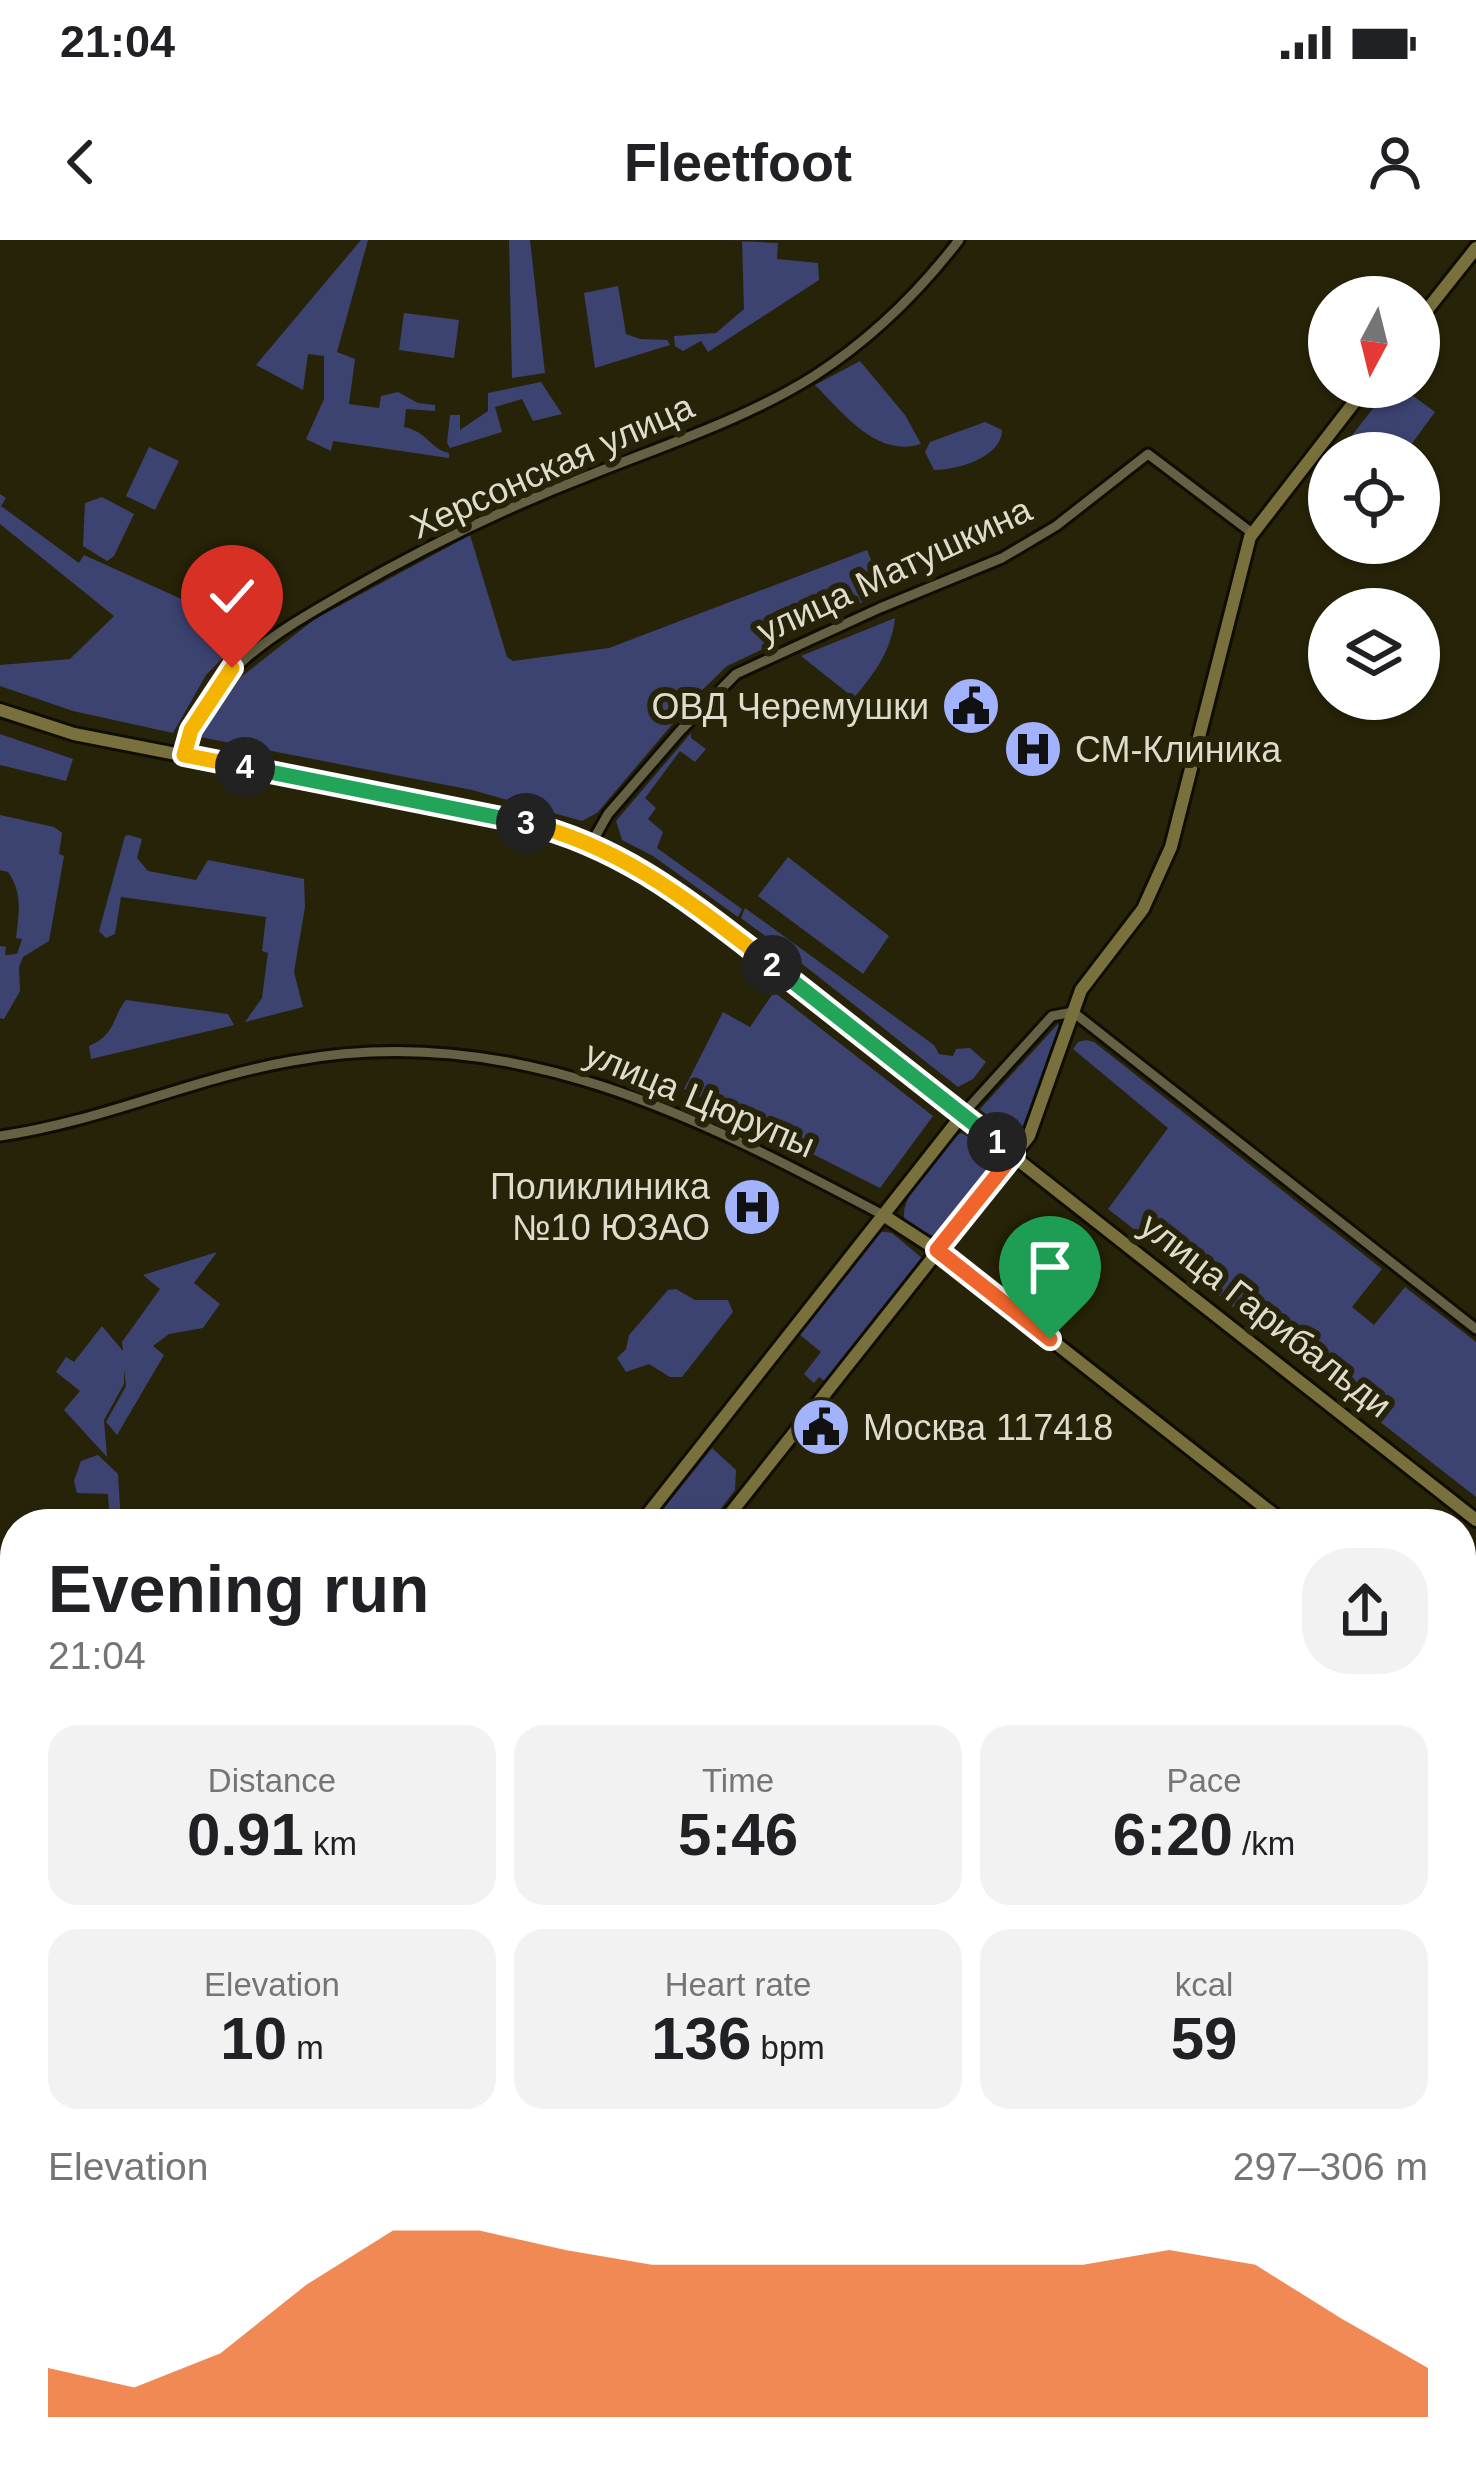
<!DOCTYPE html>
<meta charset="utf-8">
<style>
body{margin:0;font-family:Helvetica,sans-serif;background:#f2f2f2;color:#202124;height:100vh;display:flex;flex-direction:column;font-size:45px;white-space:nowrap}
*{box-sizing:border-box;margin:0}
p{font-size:39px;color:#757577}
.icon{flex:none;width:66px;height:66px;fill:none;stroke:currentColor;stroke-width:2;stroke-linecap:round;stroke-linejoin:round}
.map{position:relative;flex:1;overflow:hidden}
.side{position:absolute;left:0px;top:1269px;width:1476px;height:972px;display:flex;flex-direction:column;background:#fff;border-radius:48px 48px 0 0;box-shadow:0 3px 9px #0004}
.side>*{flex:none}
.needle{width:78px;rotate:187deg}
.controls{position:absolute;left:1308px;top:36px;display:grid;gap:24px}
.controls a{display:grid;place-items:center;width:132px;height:132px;border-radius:50%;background:#fff;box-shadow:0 3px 9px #0004;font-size:60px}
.pin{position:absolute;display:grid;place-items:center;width:102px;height:102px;color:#fff;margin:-123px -51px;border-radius:50% 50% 50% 0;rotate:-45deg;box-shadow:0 0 12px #0007}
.pin .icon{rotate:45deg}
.km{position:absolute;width:60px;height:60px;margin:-30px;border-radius:50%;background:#222;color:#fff;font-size:33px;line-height:60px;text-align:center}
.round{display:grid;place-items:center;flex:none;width:126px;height:126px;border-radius:48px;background:#f2f2f2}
.headline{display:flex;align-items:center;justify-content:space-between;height:204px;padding:0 48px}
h1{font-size:66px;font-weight:700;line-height:90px}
.metrics{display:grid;grid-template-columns:repeat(3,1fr);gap:18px;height:204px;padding:12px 48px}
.metrics div{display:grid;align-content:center;border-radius:30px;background:#f2f2f2;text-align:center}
.metrics b{font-size:60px;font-weight:700}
.metrics small{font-size:33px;font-weight:400}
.metrics p{font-size:33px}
.chart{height:336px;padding:24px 48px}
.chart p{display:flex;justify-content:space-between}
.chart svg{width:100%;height:216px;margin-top:12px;fill:#ea580c;opacity:.7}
.status{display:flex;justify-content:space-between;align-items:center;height:84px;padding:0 60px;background:#fff;direction:ltr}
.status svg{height:33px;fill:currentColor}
header{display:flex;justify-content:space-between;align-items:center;height:156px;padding:0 48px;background:#fff;font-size:54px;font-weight:700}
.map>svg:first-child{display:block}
.green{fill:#3c4371}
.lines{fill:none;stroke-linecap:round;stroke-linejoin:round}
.street-casing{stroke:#100c00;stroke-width:15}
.secondary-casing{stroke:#100c00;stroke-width:18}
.primary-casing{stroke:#100c00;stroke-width:20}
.street{stroke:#656145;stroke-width:9}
.secondary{stroke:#78713d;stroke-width:12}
.primary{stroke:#8b8134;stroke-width:14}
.split-1-casing{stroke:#fff;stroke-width:24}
.split-2-casing{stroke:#fff;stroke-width:24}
.split-3-casing{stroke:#fff;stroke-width:24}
.split-4-casing{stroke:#fff;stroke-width:24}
.split-5-casing{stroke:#fff;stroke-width:24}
.split-1{stroke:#f0652b;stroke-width:15}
.split-2{stroke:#22a559;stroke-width:15}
.split-3{stroke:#f5b400;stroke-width:15}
.split-4{stroke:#22a559;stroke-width:15}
.split-5{stroke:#f5b400;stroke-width:15}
.labels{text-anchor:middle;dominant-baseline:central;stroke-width:12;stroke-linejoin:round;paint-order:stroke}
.street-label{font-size:36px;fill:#dedccc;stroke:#272308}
.poi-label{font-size:36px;fill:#dedccc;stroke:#272308;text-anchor:end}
</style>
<div class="status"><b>21:04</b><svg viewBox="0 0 49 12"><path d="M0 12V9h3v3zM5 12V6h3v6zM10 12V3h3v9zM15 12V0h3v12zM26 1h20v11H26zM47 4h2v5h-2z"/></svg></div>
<header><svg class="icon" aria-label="back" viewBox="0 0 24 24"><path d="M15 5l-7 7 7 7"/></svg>Fleetfoot<svg class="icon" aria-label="person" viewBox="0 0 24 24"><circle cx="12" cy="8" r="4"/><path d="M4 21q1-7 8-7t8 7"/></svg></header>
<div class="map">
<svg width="1476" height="2241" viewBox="0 0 1476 2241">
<rect width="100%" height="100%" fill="#272308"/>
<path class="green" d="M361,0H368L337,112L355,119L349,164L379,168L381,156L398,152L418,163L435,165V171L406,169L404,187C428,192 430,209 449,213V218L333,201L331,211L306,199L324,159V116L308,114L303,150L256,125Z
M509,0H530L545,133L512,138Z
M714,0L778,3L777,19L818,23L819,40L708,112L701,101L683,111L675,106L674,96L716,93L744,69L742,1Z
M618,46L626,94L640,99L667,100L670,105L595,128L584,53Z
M404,73L459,80L454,118L399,110Z
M860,121L905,175L921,204C877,218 844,174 815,145Z
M541,142L562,174L533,181L522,159L495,167L502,192L450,208L447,203L450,175H460V190L488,171V153Z
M1390,147H1401L1435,172L1405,213H1338Z
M985,182L1002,190C1002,217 958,230 934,230L925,212L930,202Z
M149,207L179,221L155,270L126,256Z
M0,254L6,258L1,266L79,323L84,315L250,390L206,435L173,493L73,471L0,446V425L70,419L114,376L0,284Z
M102,257L134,274L114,316L107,321L83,306L85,263Z
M470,295L507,417L513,421L609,408L867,310L884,352L727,426L697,455L597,573L582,581L472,550L200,497L241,437L315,379Z
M895,378C891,412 875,432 854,458L801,416Z
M691,493V498L706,509L695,522L680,511L645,558L656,568L648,579L663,592L657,608L742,669L738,677L653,616L622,600L616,581Z
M0,494L73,519L66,541L0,525Z
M0,575L54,587L62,593L59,614L64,616L49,701L23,717L19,727L20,751L4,779L0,778V706L6,707L5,715L17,714L22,699L16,698C19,673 23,653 8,632L0,630Z
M129,595L142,599L137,618L148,631L196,640L208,620L304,639L305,667L294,732L303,767L245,782L262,758L268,713L262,711L266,677L121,657L115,694L106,698L99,691L125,596Z
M788,617L889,696L863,734L758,656Z
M745,668L934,805L939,814L953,816L956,809L970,808L986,822L973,839L958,847C886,791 815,732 741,678Z
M774,752L933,876L880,948L684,849L723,772L750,787Z
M126,760L228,774L234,785L91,819L89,806C116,795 113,775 126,760Z
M1058,784L1062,792L1017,900L980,869Z
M1086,800L1094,802L1382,1029L1352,1067L1374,1085L1405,1047L1476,1102V1257L1108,969L1168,888L1073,809L1078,802Z
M962,893L993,913L994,920L941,990L933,995C886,989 906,958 924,934C935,919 944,898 962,893Z
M878,991L892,993L922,1018L827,1143L819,1137L814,1143L804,1134L821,1112L799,1094Z
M217,1012L194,1043L220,1064L203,1088L169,1094L153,1106L164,1115L117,1195L106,1182L126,1146L124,1129V1144L104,1180L107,1217L64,1170L80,1151L56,1132L66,1117L74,1122L102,1086L123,1111L122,1102L160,1049L143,1035Z
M676,1049L695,1060H728L733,1072L682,1137H670L649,1124L626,1132L617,1118L626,1109L629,1095L668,1050Z
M712,1208L736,1230L735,1250L709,1284H651Z
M98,1215L118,1234L121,1284H110L108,1254L77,1253L74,1241L81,1221Z"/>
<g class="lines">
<defs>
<path id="street" d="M184,515C201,434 279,391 345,353C425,307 504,268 590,235C665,205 746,179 814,136C870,100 919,52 959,0
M591,604L608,574L680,491L736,434L880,368L1002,318L1056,286L1148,214L1252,293
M962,875L1052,776L1073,772L1476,1089
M0,896C100,882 193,838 292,821C514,781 694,875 883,975"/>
<path id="secondary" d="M1419,80L1476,8
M0,470L74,494L523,582L606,611L672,648L1476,1280
M883,975L937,1010L1286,1284
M640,1284L962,875
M722,1284L1029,896L1081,750L1143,669L1171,607L1250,297L1366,147
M1461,1425L1476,1437
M0,1993L15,2005
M0,2013L15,2025
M0,2098L15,2079
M0,2201L15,2183
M261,2226L275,2241
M319,2226L343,2241"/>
<path id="primary" d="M1461,1789L1476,1770
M1461,1814L1476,1795
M1101,2241L1113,2226
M1125,2241L1137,2226"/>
</defs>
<use href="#street" class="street-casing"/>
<use href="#secondary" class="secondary-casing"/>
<use href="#primary" class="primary-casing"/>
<use href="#street" class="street"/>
<use href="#secondary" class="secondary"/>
<use href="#primary" class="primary"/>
</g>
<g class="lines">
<defs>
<path id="split-1" d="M997,902L1014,914L937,1010L1050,1099"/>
<path id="split-2" d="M772,725L997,902"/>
<path id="split-3" d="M526,583C626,608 692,664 772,725"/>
<path id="split-4" d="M245,527L526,583"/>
<path id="split-5" d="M232,428L191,490L184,515L245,527"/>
</defs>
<use href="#split-1" class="split-1-casing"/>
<use href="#split-2" class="split-2-casing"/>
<use href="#split-3" class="split-3-casing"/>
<use href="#split-4" class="split-4-casing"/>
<use href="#split-5" class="split-5-casing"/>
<use href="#split-1" class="split-1"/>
<use href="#split-2" class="split-2"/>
<use href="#split-3" class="split-3"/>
<use href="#split-4" class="split-4"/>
<use href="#split-5" class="split-5"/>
</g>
<defs>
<symbol id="civic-disc" viewBox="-11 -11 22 22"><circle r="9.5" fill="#a3b2fd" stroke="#272308"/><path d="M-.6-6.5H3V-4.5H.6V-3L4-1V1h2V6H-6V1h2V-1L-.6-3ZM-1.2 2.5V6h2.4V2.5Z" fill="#111"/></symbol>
<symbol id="hospital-disc" viewBox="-11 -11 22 22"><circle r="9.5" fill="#a3b2fd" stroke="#272308"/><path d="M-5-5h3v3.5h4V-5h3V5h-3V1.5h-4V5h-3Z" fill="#111"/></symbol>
</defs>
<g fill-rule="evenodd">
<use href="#civic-disc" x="938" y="433" width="66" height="66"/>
<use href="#hospital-disc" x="1000" y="476" width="66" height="66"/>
<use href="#hospital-disc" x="719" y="934" width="66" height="66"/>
<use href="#civic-disc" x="788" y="1154" width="66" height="66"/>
</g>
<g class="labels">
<g class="street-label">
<text transform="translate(552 226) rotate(-24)">Херсонская улица</text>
<text transform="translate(894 330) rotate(-25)">улица Матушкина</text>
<text transform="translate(700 859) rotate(23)">улица Цюрупы</text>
<text transform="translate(1266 1075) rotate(38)">улица Гарибальди</text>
</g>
<g class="poi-label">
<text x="929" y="466">ОВД Черемушки</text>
<text x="1075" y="509" text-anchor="start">СМ-Клиника</text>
<text x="710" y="946">Поликлиника<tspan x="710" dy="41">№10 ЮЗАО</tspan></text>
<text x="863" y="1187" text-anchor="start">Москва 117418</text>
</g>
</g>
</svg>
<div class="controls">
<a><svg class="needle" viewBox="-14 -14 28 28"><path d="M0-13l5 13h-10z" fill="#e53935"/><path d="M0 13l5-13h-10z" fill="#757577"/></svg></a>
<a><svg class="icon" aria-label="locate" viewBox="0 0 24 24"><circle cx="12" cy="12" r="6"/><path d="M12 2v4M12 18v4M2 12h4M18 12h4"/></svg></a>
<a><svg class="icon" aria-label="layers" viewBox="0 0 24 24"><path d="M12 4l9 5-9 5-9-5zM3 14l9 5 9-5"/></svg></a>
</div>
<div class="pin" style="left:1050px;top:1099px;background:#1e9e55"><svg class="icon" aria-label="arrive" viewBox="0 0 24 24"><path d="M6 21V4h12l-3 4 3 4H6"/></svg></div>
<div class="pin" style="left:232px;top:428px;background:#d93025"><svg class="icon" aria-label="check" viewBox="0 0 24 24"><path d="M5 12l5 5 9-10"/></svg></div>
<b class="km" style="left:997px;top:902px">1</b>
<b class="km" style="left:772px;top:725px">2</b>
<b class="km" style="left:526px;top:583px">3</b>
<b class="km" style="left:245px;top:527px">4</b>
<section class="side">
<div class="headline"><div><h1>Evening run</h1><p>21:04</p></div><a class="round"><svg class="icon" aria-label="share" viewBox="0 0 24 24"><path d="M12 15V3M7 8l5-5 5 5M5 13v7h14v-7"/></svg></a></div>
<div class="metrics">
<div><p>Distance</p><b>0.91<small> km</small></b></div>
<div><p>Time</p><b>5:46</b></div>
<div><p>Pace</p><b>6:20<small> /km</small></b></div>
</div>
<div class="metrics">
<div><p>Elevation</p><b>10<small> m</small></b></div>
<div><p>Heart rate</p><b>136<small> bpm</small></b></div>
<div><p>kcal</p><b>59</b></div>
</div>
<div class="chart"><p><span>Elevation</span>297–306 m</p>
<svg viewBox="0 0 160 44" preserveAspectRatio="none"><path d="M0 44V34L10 38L20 31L30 17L40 6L50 6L60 10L70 13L80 13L90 13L100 13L110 13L120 13L130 10L140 13L150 24L160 34V44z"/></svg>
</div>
</section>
</div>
